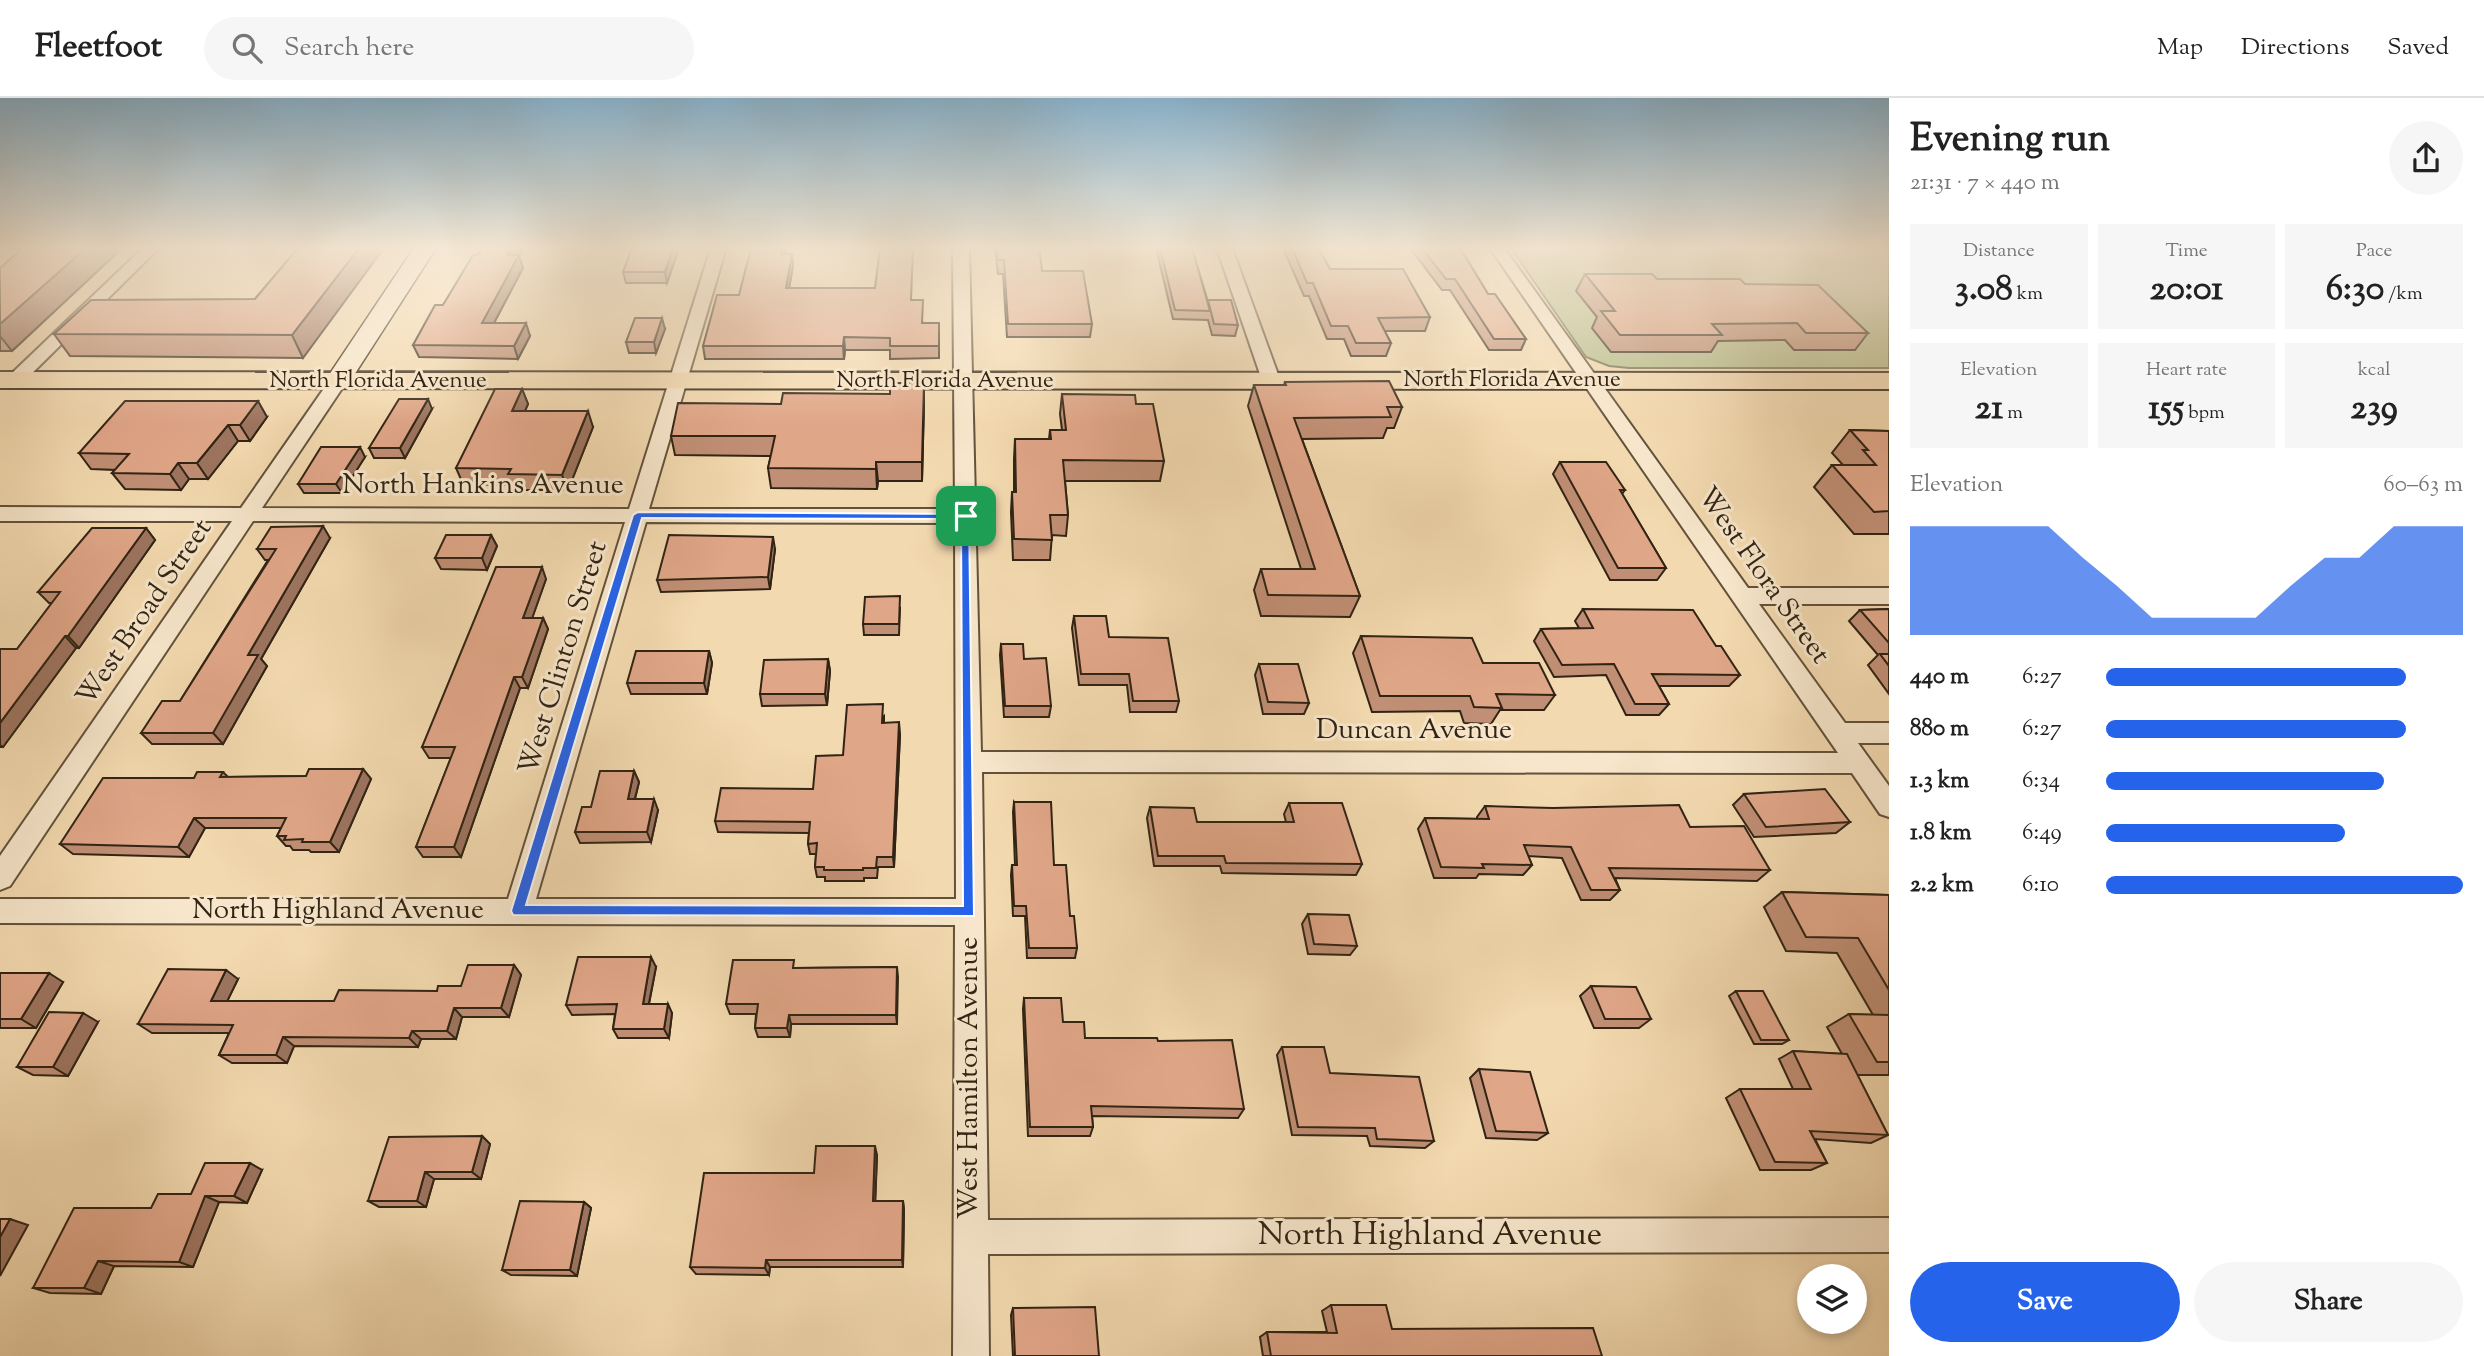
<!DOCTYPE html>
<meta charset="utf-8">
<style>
body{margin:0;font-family:"Sorts Mill Goudy",serif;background:#f6f6f6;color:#222;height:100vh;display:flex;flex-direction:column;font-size:26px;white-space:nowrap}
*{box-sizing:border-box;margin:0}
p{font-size:23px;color:#767676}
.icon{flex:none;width:38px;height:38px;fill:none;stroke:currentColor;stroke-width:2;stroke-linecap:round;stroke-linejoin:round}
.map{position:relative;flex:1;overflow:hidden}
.drawer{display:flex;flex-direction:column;background:#fff;width:595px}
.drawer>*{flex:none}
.tools{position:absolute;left:1797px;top:1166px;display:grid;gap:14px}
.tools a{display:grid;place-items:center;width:70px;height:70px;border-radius:50%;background:#fff;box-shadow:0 4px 10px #0003;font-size:35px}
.pin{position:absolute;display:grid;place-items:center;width:60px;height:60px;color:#fff;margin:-30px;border-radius:14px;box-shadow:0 4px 10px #0006}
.round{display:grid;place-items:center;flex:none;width:74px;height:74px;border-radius:37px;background:#f6f6f6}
.summary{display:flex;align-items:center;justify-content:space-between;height:119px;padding:0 21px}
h1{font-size:38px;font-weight:800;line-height:52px}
.figures{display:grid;grid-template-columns:repeat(3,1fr);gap:10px;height:119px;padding:7px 21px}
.figures div{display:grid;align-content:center;border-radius:0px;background:#f6f6f6;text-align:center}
.figures b{font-size:35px;font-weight:800}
.figures small{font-size:19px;font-weight:400}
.figures p{font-size:19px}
.chart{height:196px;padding:14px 21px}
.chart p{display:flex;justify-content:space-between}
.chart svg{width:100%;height:126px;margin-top:7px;fill:#2563eb;opacity:.7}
.action{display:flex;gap:14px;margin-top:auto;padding:14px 21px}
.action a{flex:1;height:80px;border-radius:42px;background:#2563eb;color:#fff;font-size:28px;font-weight:800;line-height:80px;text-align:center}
.action a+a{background:#f6f6f6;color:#222}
ul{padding:0 21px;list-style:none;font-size:23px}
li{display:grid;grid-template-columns:112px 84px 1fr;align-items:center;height:52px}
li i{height:18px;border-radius:9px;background:#2563eb}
header{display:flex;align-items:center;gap:42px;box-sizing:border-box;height:98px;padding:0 35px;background:#fff;border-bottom:2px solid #e0e0e0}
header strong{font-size:33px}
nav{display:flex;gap:38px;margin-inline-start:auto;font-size:24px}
.search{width:490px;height:63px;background:#f6f6f6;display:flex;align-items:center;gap:18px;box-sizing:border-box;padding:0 24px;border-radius:38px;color:#767676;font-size:26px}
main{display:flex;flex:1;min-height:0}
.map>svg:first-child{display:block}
.green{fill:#b7c08d;stroke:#747250;stroke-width:2}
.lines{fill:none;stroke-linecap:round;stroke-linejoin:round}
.street-casing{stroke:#62513b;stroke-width:4}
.secondary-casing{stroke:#312414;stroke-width:3}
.primary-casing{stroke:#312414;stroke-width:4}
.street{fill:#f7e6cb;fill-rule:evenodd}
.secondary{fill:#f7e6cb;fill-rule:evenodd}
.primary{fill:#f3d9af;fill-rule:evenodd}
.wall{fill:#c18f75;stroke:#312414;stroke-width:2}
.shaded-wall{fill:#9d745f;stroke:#312414;stroke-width:2}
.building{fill:#e0a688;stroke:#312414;stroke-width:2}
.route{fill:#2563eb;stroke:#fff;stroke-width:2;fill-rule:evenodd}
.labels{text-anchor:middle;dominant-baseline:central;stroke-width:6;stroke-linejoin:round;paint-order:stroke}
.far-street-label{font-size:23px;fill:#312414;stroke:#f7e6cb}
.street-label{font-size:28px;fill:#312414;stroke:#f7e6cb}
.near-street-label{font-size:33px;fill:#312414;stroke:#f7e6cb}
</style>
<header>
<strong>Fleetfoot</strong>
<div class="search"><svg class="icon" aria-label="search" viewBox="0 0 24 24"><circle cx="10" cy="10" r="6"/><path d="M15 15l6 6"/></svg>Search here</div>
<nav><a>Map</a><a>Directions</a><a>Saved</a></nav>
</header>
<main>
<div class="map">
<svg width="1889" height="1258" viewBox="0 0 1889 1258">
<rect width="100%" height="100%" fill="#f3d9af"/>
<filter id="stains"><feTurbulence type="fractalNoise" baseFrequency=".00286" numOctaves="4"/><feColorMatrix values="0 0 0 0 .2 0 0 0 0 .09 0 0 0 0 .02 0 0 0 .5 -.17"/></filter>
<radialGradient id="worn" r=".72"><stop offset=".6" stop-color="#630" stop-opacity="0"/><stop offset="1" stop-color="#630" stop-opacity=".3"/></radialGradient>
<path class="green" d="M1511,150H1889V270H1629L1609,268L1586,259Z"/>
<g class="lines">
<defs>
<path id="street" d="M143,150H159L21,286H9L6,282L9,278Z
M711,150H726L649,411H955L953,150H969L981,654L1838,655L1490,150H1504L1748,490H1889V506H1759L1845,625H1889V645H1858L1889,688V719L1880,716L1852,675L982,674L988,1122L1889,1120V1154L988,1156L989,1258H953L955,827L0,825V801H508L625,424L253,423L10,788L0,792V758L232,423H0V409L241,410L332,279L338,278L347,283L262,410L629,411ZM646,424L955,425L956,801H536Z
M1217,150H1232L1280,282L1277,286L1271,287L1262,282Z"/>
<path id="secondary" d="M414,150H436L347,288L338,291L329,288L325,283Z"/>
<path id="primary" d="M0,274L1889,275V291L0,290Z"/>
</defs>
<use href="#street" class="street-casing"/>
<use href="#secondary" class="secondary-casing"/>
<use href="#primary" class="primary-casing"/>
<use href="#street" class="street"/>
<use href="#secondary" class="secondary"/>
<use href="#primary" class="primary"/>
</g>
<path class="wall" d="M298,150L303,260L70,258L54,236L255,201Z
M482,150H523L519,158L523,170L494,225L530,238L518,261L419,259L413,247L443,207Z
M632,150H679L667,185H626L623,174Z
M995,150H1039L1042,173L1092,226L1090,239H1007L1003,176H998Z
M1156,150H1192L1208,204V202L1238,227L1235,238L1212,237L1208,222L1173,221Z
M1283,150H1318L1330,171L1430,219L1425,233H1384L1391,245L1386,258H1351L1344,241H1327L1309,198H1304Z
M1410,150H1460L1488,196L1526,241L1521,252H1489L1450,192H1442Z
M118,154L12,253H0V170Z
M785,156H792L793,168L789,190L912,202L923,225H939V260L890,261V252H845L844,261H705L703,248L739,197Z
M1585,176L1657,181L1745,186L1868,235L1855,252H1794L1785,242L1718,243L1711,254H1611L1592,230L1597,219L1576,193Z
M665,231L656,255H629L626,244Z
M1285,284L1402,309L1394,330H1387L1383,340L1302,341L1360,498L1350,519L1261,518L1254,492L1261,471H1301L1248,308L1254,287H1284Z
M522,291L528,306L525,313L593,329L568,392H515L512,387L463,386L456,370Z
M1062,296L1136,306L1164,363L1160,383H1065L1068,417L1066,438L1052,437L1050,462H1013L1011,414L1012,394H1014V361L1015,341H1049L1050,332H1062L1060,316Z
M924,304L922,383H878L877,391L771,390L768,370L771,358L675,357L671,338L781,306Z
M432,311L405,360H374L369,350Z
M267,319L250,343H238L208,381H189L181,392L125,391L112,375L115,372L91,371L79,355Z
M1850,332L1889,333V436H1854L1814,389L1832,367H1843L1832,355Z
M365,359L342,395H304L298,386Z
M1560,364L1625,392L1622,396L1666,470L1657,482H1610L1553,376Z
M146,430L155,442L79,550H76L3,649H0V551H17L52,505H49L38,494Z
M491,437L497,448L487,472L441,471L435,460Z
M330,440L261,561L267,568L223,646H152L141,635L180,603L268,462H265L257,451Z
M775,451L770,491L661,494L657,482Z
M546,481L532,520H543L548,531L528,590H520L461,759H423L416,749L451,660H429L422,649Z
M900,510L899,537H864L863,526Z
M1583,511L1716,548L1740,577L1729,588H1659L1669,606L1659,617H1626L1606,577L1554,579L1534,543L1541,531L1579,530L1575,523Z
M1889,511V596L1868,567L1878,557L1849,523L1860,512Z
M1074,518L1109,539L1179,603L1176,614H1130L1127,587H1079L1072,530Z
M1361,538L1483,565L1555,597L1544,612H1500L1491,626L1464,625L1460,613L1372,614L1353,555Z
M1001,546L1024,561L1051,608L1049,619H1004L1000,557Z
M709,553L712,565L707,596H631L627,585Z
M828,561L830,573L827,607L762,608L760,596Z
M1259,566L1309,605L1304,616H1263L1255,577Z
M884,618V625L900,636L894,769H878L877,780H864V783H825V779H817L815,769L816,756H810L808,746L809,735L718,734L715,723L813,691L843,657Z
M363,671L371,681L339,754H311L309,752H293L290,748H286L277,738L281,730H205L189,759L73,756L60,746L194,680L223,674L228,679L306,678Z
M634,673L639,684L635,701L658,712L651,744L580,745L575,734L591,709Z
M1744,696L1850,724L1836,735L1754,739L1733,707Z
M1014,704L1054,767L1070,818L1077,850L1075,860H1027L1025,818H1013L1011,777L1012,767H1015L1013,714Z
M1289,705L1362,766L1356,777L1222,775L1220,768H1154L1147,720L1150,709L1197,724H1286L1284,716Z
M1485,708L1690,729L1770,772L1757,783L1615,780L1620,792L1610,802H1581L1562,760L1528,758L1532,767L1523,777L1479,776L1476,780H1434L1418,731L1425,720L1477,721V719Z
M1782,794L1889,797V977H1857L1888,1037L1871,1045L1815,1041L1827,1065L1811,1072H1760L1726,1000L1740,991H1793L1779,961L1793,953L1842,956L1827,929L1849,916L1873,917L1837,855L1786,853L1764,809Z
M1308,816L1357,848L1350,857L1308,856L1302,826Z
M514,867L521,877L509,919H462L456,941H421L418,949L294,948L287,965H232L219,957L229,935H152L138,926L238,881L227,903H334L437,893L461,888Z
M656,869L649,906L672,915L669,940H618L613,931L615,916L572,917L566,907Z
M897,869V926H791L790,939H758L755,930L756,916H730L726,906L796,870Z
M0,875L63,884L36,930H0Z
M1591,888L1651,921L1639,930H1594L1580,898Z
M1736,893L1789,942L1782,946H1754L1729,898Z
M1024,900L1085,940L1158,943L1244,1011L1238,1020L1092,1018L1093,1029L1090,1038H1028L1023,911Z
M98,924L68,978L33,977L17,969Z
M1282,949L1330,975L1434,1043L1425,1050L1370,1048L1367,1038L1292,1037L1277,957Z
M1479,971L1548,1035L1537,1042L1486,1040L1470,980Z
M482,1038L490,1046L481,1081H434L426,1109H379L368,1103Z
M877,1057L875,1103H903L904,1112L903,1169H770L769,1177L696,1176L690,1169L814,1075Z
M262,1072L247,1105L219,1104L193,1169L114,1168L101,1196L50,1195L33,1190L151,1110Z
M584,1104L591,1110L577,1178L511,1177L502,1172Z
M1331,1207L1392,1231L1602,1258H1263L1260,1239L1267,1234H1327L1322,1213Z
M1013,1210L1099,1258H1013L1011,1217Z"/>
<path class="shaded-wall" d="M86,150H115L118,154L12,253L0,238V226Z
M359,150H384L303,260L292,237Z
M512,150H523L519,158L523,170L487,238L482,225L508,157Z
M673,150H679L667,185L665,174Z
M782,150H787L782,168L781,156Z
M792,156L793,168L787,202L786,190Z
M662,220L665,231L656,255L654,244Z
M526,225L530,238L518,261L514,248Z
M844,239L845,252L844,261L843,248Z
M924,285V304L922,383V364Z
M522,291L528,306L518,329L512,313Z
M428,301L432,311L405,360L400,350Z
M258,303L267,319L250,343L240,327Z
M588,313L593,329L568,392L562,377Z
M228,327L238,343L208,381L197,365Z
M360,349L365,359L342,395L336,386Z
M876,364L878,383L877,391L876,371Z
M178,365L189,381L181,392L170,376Z
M323,428L330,440L261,561L267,568L223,646L213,635L248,557Z
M146,430L155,442L79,550L68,538Z
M491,437L497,448L487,472L482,460Z
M773,439L775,451L770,491L768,479Z
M542,469L546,481L528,532L523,520Z
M543,520L548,531L528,590L522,579Z
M65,538L76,550L3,649L0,647V625Z
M709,553L712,565L707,596L704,585Z
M828,561L830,573L827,607L825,596Z
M514,579L520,590L461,759L454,749Z
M899,624L900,636L894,769L893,759Z
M363,671L371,681L339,754L330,744Z
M634,673L639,684L632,712L628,701Z
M654,701L658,712L651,744L647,734Z
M194,720L205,730L189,759L178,749Z
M651,859L656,869L647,915L643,906Z
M514,867L521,877L509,919L501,910Z
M897,869L898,879L897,926L896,917Z
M226,872L238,881L223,912L211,903Z
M49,875L63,884L36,930L21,921Z
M668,906L672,915L669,940L664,931Z
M454,910L462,919L456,941L447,933Z
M83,915L98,924L68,978L53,969Z
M789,917L791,926L790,939L787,930Z
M412,933L421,941L418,949L409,940Z
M283,939L294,948L287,965L276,957Z
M482,1038L490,1046L481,1081L472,1074Z
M875,1048L877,1057L875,1112L873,1103Z
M250,1065L262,1072L247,1105L234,1098Z
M425,1074L434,1081L426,1109L417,1103Z
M205,1098L219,1104L193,1169L179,1164Z
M903,1103L904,1112L903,1169L902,1162Z
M584,1104L591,1110L577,1178L570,1172Z
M10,1121L28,1127L0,1178V1139Z
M766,1162L770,1169L769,1177L765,1170Z
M98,1163L114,1168L101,1196L84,1190Z"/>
<path class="building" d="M23,150H86L0,226V170Z
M298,150H359L292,237L54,236L91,202L255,201Z
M482,150H512L508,157H519L482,225H526L514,248L413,247L435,207H443L473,157H478Z
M632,150H673L665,174H623Z
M751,150H782L781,156H792L786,190H875L880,150H913L911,202H923L922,225H939V248H890V240L844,239L843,248H703L717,197H739Z
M997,150H1039L1042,173H1083L1092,226H1008L1004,162H998Z
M1160,150H1192L1210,213L1175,212Z
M1292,150H1318L1330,171H1403L1430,219L1378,220L1391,245H1356L1348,228H1331L1313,185H1307Z
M1422,150H1460L1488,196H1495L1526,241H1494L1455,181H1446Z
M1585,176H1652L1657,181H1740L1745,186L1818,187L1868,235H1806L1797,225L1712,226L1722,237H1620L1601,213H1615Z
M1208,202H1231L1238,227L1214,226Z
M635,220H662L654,244H626Z
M1389,283L1402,309H1387L1391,319L1294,320L1360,498L1268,497L1261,471H1315L1254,287H1286L1285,284Z
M890,285H924L922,364H876V371L768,370L775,338H671L678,305L781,306L783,295L890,296Z
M495,291H522L512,313H588L562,377L508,376L511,371L456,370Z
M1062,296L1135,297L1136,306H1153L1164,363L1063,362L1068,417H1050L1052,442L1014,441L1012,394H1016L1015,341H1051L1050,332H1066Z
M399,301H428L400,350H369Z
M125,303H258L240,327H228L197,365H178L170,376L112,375L129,356L79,355Z
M1850,332L1889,333V413L1874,414L1832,367H1876L1863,352H1868Z
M321,349H360L336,386H298Z
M1560,364H1606L1625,392H1620L1666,470H1618Z
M323,428L248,557H258L213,635H141L162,603H180L276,451H257L271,429Z
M92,430H146L68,538H65L0,625V551H17L60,494H38Z
M446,437H491L482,460H435Z
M669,437L773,439L768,479L657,482Z
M496,469H542L523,520H543L522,579H514L454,749H416L455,649H422Z
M900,498L899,526H863L865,499Z
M1583,511L1693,512L1716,548H1721L1740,577L1652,576L1669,606H1635L1614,566L1562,567L1541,531L1593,530Z
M1889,511V545L1860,512Z
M1074,518H1106L1109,539L1168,540L1179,603H1133L1129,576H1081Z
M1361,538L1472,540L1483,565H1539L1555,597L1496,596L1502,610L1474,609L1470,598H1380Z
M1001,546H1023L1024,561L1046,560L1051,608H1005Z
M636,553H709L704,585H627Z
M1880,556H1889V568Z
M828,561L825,596H760L764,562Z
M1259,566H1298L1309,605L1268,604Z
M883,606L882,625L899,624L893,759H877L876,770H863V772H824V769H815L817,745L808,746L810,724L715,723L721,690L813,691L816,658L843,657L847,607Z
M309,671H363L330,744H302L303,741L284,742L286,738H277L286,720H194L178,749L60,746L103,680H194L197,674H223L220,679L306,678Z
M600,673H634L628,701H654L647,734H575L582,709H591Z
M1825,691L1850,724L1766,729L1744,696Z
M1014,704H1051L1054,767H1066L1070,818H1074L1077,850H1029L1026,808H1014L1012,767H1017Z
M1289,705H1342L1362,766L1226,765L1224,758H1158L1150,709L1194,710L1197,724H1294Z
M1679,707L1690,729L1744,728L1770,772L1609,770L1620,792H1591L1571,749L1524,747L1532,767L1482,766L1484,770L1441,769L1425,720L1489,721L1485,708L1553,710Z
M1782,794L1889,797V892L1858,840L1806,839Z
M1308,816L1349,817L1357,848L1314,846Z
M578,859H651L643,906H668L664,931H613L617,906L566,907Z
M733,862H794L793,870L897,869L896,917H789L787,930H755L758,906H726Z
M468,867H514L501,910H454L447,933H412L409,940L283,939L276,957H219L233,927L138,926L168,871L226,872L211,903H334L339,892L437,893L438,888H461Z
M0,875H49L21,921H0Z
M1591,888L1636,889L1651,921H1605Z
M1736,893H1763L1789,942H1761Z
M1024,900H1061L1063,924H1084L1085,940H1157L1158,943L1232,942L1244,1011L1091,1008L1093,1029H1030Z
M49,914L83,915L53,969H17Z
M1849,916L1889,917V964H1877Z
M1282,949H1324L1330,975L1419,979L1434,1043L1377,1041L1375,1030L1298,1029Z
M1793,953L1847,956L1888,1037L1810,1033L1827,1065L1775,1064L1740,991H1811Z
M1479,971L1530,974L1548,1035L1496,1033Z
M482,1038L472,1074H425L417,1103H368L389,1039Z
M816,1048H875L873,1103H903L902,1162H766L765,1170L690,1169L704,1075H814Z
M205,1065H250L234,1098H205L179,1164L98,1163L84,1190H33L74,1110H151L158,1096H191Z
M520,1103L584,1104L570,1172H502Z
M0,1121H10L0,1139Z
M1331,1207H1386L1392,1231L1593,1230L1602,1258H1271L1267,1234L1337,1235Z
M1095,1209L1099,1258H1015L1013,1210Z"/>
<linearGradient id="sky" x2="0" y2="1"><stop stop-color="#89b6d2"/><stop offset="0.46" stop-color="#faeedb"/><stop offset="1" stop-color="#faeedb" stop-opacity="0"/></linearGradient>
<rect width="1889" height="326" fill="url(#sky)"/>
<path class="route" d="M638,414L969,416L974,818L513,817L511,813L633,417ZM642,420L961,421L963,808L526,807Z"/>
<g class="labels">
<g class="far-street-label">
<text x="1512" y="282">North Florida Avenue</text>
<text x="378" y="283">North Florida Avenue</text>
<text x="945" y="283">North Florida Avenue</text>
</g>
<g class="street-label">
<text x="483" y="388">North Hankins Avenue</text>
<text transform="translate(1763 478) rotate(55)">West Flora Street</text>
<text transform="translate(145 515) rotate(-56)">West Broad Street</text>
<text transform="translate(564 560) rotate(-73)">West Clinton Street</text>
<text x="1414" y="633">Duncan Avenue</text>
<text x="338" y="813">North Highland Avenue</text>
<text transform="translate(970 980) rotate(-90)">West Hamilton Avenue</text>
</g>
<g class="near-street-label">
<text x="1430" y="1138">North Highland Avenue</text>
</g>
</g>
<rect width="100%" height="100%" filter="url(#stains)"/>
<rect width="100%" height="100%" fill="url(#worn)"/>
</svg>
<div class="tools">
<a><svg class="icon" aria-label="layers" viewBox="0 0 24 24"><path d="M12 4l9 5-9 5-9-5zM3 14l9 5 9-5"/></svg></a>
</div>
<div class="pin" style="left:966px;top:418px;background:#1e9e55"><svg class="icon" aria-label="arrive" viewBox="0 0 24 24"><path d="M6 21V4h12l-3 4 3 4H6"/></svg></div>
</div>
<section class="drawer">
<div class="summary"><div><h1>Evening run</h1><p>21:31 · 7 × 440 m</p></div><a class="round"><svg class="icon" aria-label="share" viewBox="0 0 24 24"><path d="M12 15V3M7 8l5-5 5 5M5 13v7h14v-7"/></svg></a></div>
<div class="figures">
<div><p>Distance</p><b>3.08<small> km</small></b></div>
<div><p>Time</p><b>20:01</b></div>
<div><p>Pace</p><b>6:30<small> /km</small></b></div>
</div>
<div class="figures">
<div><p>Elevation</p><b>21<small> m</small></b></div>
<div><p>Heart rate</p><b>155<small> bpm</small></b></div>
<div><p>kcal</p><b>239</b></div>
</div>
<div class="chart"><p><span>Elevation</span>60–63 m</p>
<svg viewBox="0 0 160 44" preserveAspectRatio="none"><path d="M0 44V6L10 6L20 6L30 6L40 6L50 17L60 27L70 38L80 38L90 38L100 38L110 27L120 17L130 17L140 6L150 6L160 6V44z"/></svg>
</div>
<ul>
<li><b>440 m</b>6:27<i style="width:84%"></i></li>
<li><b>880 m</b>6:27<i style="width:84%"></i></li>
<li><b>1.3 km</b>6:34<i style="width:78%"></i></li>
<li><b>1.8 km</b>6:49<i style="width:67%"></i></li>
<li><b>2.2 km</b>6:10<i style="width:100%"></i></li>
</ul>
<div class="action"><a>Save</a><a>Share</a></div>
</section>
</main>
